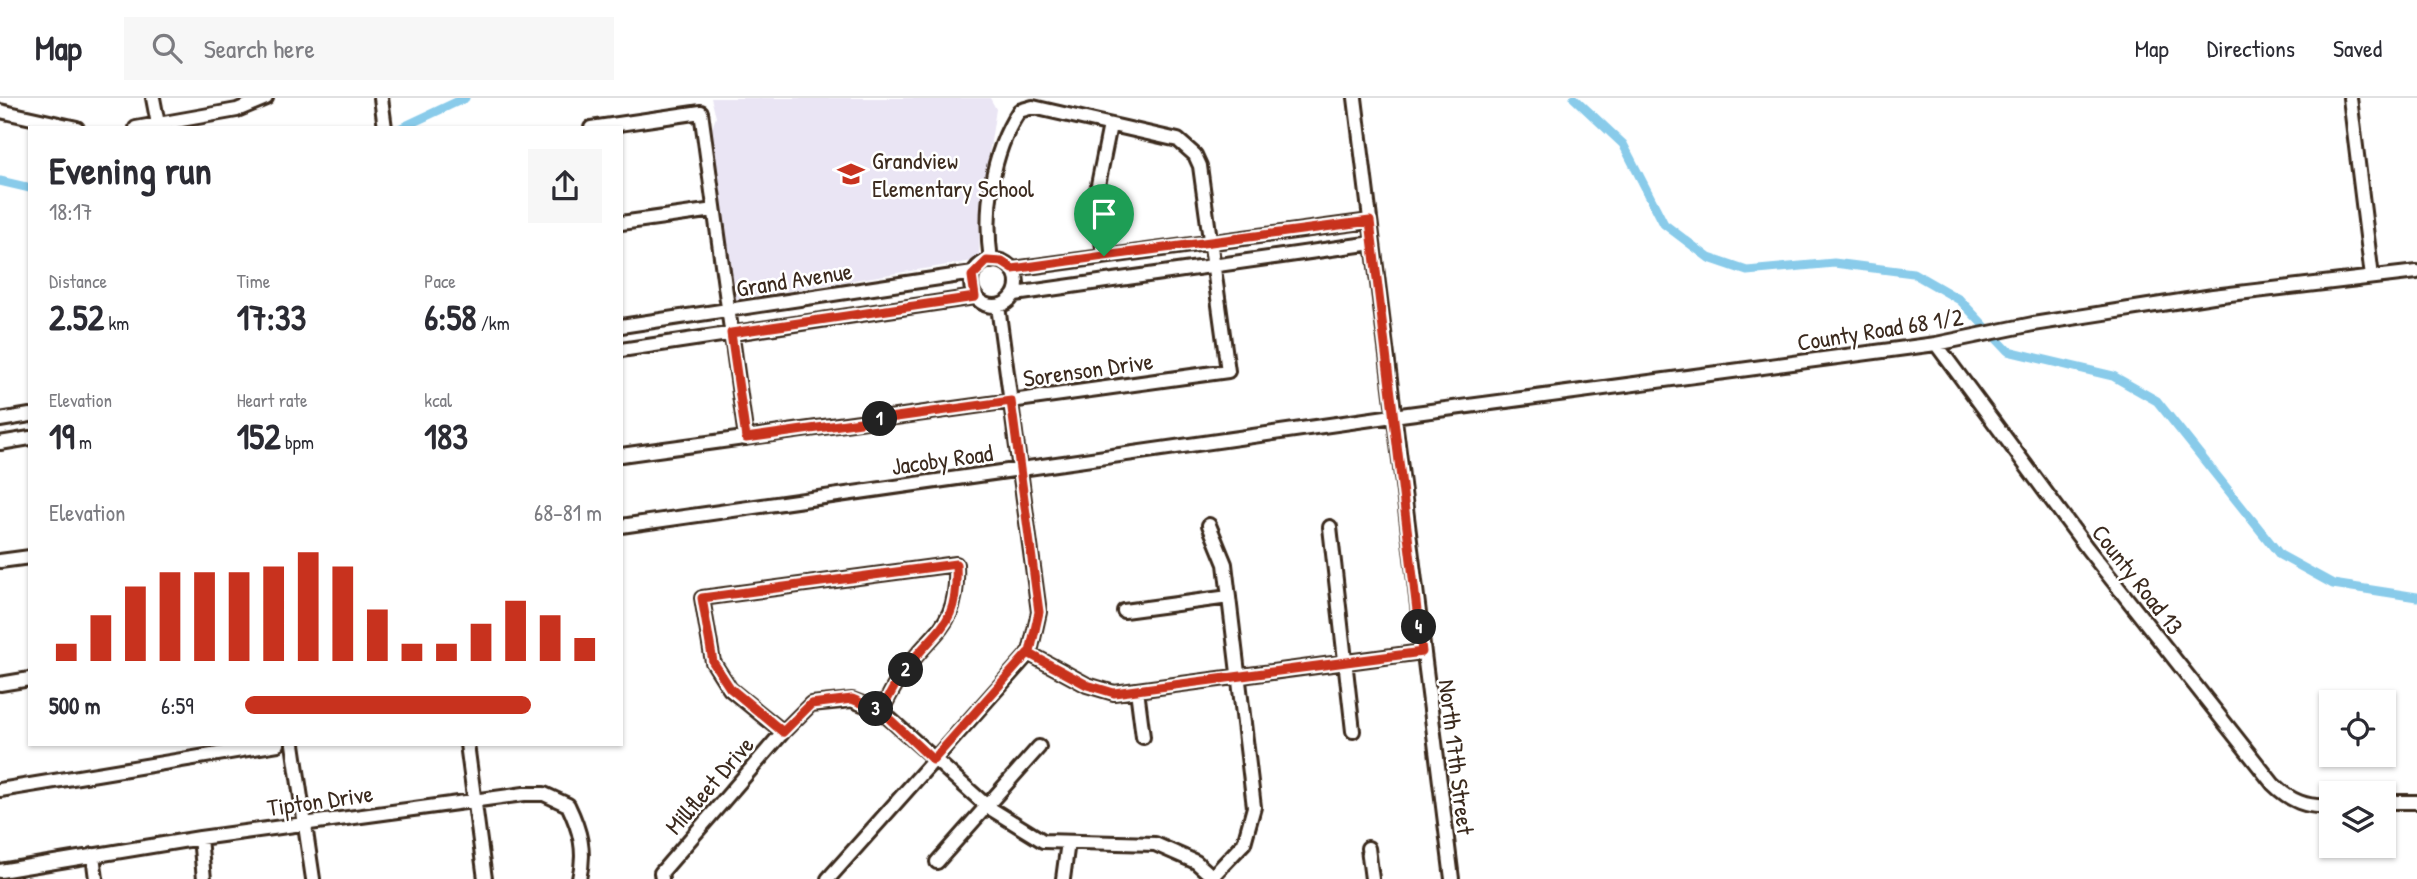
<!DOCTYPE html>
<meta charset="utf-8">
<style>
body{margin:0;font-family:"Patrick Hand",sans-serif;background:#f7f7f7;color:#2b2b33;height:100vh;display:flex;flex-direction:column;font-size:26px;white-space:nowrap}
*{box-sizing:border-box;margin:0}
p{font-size:23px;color:#7c7c81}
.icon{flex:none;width:38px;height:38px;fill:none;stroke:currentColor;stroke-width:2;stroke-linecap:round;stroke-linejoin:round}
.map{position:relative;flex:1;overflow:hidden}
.drawer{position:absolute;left:28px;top:28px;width:595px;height:620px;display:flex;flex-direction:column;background:#fff;border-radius:0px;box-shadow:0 2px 5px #0004}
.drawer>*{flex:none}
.buttons{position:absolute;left:2319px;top:592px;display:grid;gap:14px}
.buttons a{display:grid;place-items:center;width:77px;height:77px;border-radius:0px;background:#fff;box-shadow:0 2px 5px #0004;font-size:35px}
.pin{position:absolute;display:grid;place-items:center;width:60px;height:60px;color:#fff;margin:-72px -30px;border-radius:50% 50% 50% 0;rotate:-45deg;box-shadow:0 0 7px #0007}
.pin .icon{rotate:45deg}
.km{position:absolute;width:35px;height:35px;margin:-18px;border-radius:50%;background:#222;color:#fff;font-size:19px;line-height:35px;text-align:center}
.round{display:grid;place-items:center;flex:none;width:74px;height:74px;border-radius:0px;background:#f7f7f7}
.overview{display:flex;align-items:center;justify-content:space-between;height:119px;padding:0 21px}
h1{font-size:38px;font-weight:700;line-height:52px}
.figures{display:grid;grid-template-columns:repeat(3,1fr);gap:10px;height:119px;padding:7px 21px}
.figures div{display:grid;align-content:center}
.figures b{font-size:35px;font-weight:700}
.figures small{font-size:19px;font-weight:400}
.figures p{font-size:19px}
.chart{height:196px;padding:14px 21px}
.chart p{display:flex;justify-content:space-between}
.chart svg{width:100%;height:126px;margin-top:7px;stroke:#c8321e;stroke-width:6}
ul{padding:0 21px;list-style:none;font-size:23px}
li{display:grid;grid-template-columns:112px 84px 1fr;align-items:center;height:52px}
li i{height:18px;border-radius:9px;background:#c8321e}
header{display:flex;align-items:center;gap:42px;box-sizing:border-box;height:98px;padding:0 35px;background:#fff;border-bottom:2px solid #e1e1e2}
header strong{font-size:33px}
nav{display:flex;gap:38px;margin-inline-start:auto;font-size:24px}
.search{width:490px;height:63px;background:#f7f7f7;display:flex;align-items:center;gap:18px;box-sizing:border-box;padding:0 24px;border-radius:0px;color:#7c7c81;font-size:26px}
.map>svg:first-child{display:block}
.built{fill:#eae5f4}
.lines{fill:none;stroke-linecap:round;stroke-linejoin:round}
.canal{stroke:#89cbea;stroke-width:9}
.minor-casing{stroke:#3b2a1e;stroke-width:18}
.minor{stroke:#fff;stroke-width:12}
.route-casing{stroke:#fff;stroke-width:14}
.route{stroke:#c8321e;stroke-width:9}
.labels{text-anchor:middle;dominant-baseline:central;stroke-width:5;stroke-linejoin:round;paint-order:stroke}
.poi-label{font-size:24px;fill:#3b2a1e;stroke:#fff;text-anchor:start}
.street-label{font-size:24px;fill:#3b2a1e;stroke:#fff}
</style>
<header>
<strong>Map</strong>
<div class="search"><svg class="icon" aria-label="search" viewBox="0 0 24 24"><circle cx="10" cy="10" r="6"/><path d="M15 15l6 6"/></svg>Search here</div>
<nav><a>Map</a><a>Directions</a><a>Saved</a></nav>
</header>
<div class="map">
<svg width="2417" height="781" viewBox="0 0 2417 781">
<rect width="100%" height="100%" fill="#fff"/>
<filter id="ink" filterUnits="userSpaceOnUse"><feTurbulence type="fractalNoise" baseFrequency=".0143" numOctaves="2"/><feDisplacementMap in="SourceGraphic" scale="14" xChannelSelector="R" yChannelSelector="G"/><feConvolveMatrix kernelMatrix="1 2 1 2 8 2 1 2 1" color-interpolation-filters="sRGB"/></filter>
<g filter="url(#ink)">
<path class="built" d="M711,0H990L996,11L980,114L979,162L735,201L709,38L716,19Z"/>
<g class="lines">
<path class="canal" d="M1574,0L1623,46L1664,126L1709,160L1747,173L1834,165L1913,175L1960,202L2008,253L2113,278L2157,303L2280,457L2333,486L2417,499
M401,30L465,0
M0,83L30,90"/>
<defs>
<path id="minor" d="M153,0L158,26
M381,0L385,30
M1355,0L1452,781
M2350,0L2372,179
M0,13L77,30
M136,30L237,12L266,0
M591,30L701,14L746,340
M621,125L714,112
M1104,158L1096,97L1110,27
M971 185a23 23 0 1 1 46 0a23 23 0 1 1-46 0Z
M1013,171L1370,123
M1015,196L1373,145
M621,228L973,175
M1936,246L2087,450L2273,686C2290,703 2307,710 2331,708
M621,252L975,199
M0,322L30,317
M0,345L30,340
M621,357L1228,273L1200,68L1195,57L1178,42L1033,9L1019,13C991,56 984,112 991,163
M1209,427L1225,466L1254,709L1244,745L1210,781
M621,428L1393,318L1936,246L2033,226L2213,198L2417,174
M1330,429L1353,633
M0,463L30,459
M1124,513L1229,499
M1028,555L1087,587L1114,595L1422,554
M0,586L30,581
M1137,592L1143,639
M783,634L730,591L713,564L702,500L956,466C959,530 935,529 903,575C894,587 888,601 881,613
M293,646L313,781
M467,646L485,781
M0,692L278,646
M2384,704H2417
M200,740L204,781
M1368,750L1372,781
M93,757L96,781
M937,764L1039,649
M0,773L200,740L524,696H544L568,707C580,732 586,753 579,781
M662,781L661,775L783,634L811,606L852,602L881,613L988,709L1043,743L1155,746L1196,764L1215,781
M828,781L1030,554L1039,514L998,208
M1063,781L1068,744"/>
</defs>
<use href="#minor" class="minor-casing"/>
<use href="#minor" class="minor"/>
</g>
</g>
<g class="lines" filter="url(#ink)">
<defs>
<path id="route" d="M1104,158L1013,171L1002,164L987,163L972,178L975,199L731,235L746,340L1011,303L1039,514L1030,554L1028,555L933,662L881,613C888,601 894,587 903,575C936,528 959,532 956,466L702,500L713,564L730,590L783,634L811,606L852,601L881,613L933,662L1028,555L1087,587L1114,595L1422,554L1370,123L1104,158"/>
</defs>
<use href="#route" class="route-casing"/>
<use href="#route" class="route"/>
</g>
<defs>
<symbol id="school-bare" viewBox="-9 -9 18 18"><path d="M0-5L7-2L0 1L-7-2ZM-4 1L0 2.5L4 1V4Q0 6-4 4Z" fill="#c8321e" stroke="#fff" stroke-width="2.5" paint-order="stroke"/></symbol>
</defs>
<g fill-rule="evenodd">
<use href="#school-bare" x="832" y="57" width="38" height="38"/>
</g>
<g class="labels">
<g class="poi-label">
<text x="872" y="62">Grandview<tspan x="872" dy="28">Elementary School</tspan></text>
</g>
<g class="street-label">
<text transform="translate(794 181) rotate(-9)">Grand Avenue</text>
<text transform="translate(1880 231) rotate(-9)">County Road 68 1/2</text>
<text transform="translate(1088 271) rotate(-8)">Sorenson Drive</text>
<text transform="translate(942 361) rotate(-8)">Jacoby Road</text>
<text transform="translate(2138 481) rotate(52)">County Road 13</text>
<text transform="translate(1457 659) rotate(83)">North 17th Street</text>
<text transform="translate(709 687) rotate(-49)">Millfleet Drive</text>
<text transform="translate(320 702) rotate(-8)">Tipton Drive</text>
</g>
</g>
</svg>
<div class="buttons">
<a><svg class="icon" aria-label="locate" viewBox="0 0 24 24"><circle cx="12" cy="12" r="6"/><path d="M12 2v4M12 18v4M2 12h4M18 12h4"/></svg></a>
<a><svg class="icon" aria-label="layers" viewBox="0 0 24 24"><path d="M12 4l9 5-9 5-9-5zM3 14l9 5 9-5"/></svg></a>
</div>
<div class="pin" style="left:1104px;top:158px;background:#1e9e55"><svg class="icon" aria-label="arrive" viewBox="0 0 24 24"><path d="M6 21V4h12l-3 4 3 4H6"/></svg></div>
<b class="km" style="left:880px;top:321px">1</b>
<b class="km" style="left:906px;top:572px">2</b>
<b class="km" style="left:876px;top:611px">3</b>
<b class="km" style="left:1419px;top:529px">4</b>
<section class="drawer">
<div class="overview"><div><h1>Evening run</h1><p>18:17</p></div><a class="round"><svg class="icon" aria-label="share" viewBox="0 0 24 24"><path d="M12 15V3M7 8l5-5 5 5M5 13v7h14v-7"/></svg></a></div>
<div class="figures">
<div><p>Distance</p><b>2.52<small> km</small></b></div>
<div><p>Time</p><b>17:33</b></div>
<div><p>Pace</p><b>6:58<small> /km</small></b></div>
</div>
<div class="figures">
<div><p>Elevation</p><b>19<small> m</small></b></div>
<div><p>Heart rate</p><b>152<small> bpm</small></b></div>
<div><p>kcal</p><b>183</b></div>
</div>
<div class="chart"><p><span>Elevation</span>68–81 m</p>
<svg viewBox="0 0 160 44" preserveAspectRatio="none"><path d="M5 44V38M15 44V28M25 44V18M35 44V13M45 44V13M55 44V13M65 44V11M75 44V6M85 44V11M95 44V26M105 44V38M115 44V38M125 44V31M135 44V23M145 44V28M155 44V36"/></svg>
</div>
<ul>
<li><b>500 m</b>6:59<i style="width:80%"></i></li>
</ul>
</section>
</div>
